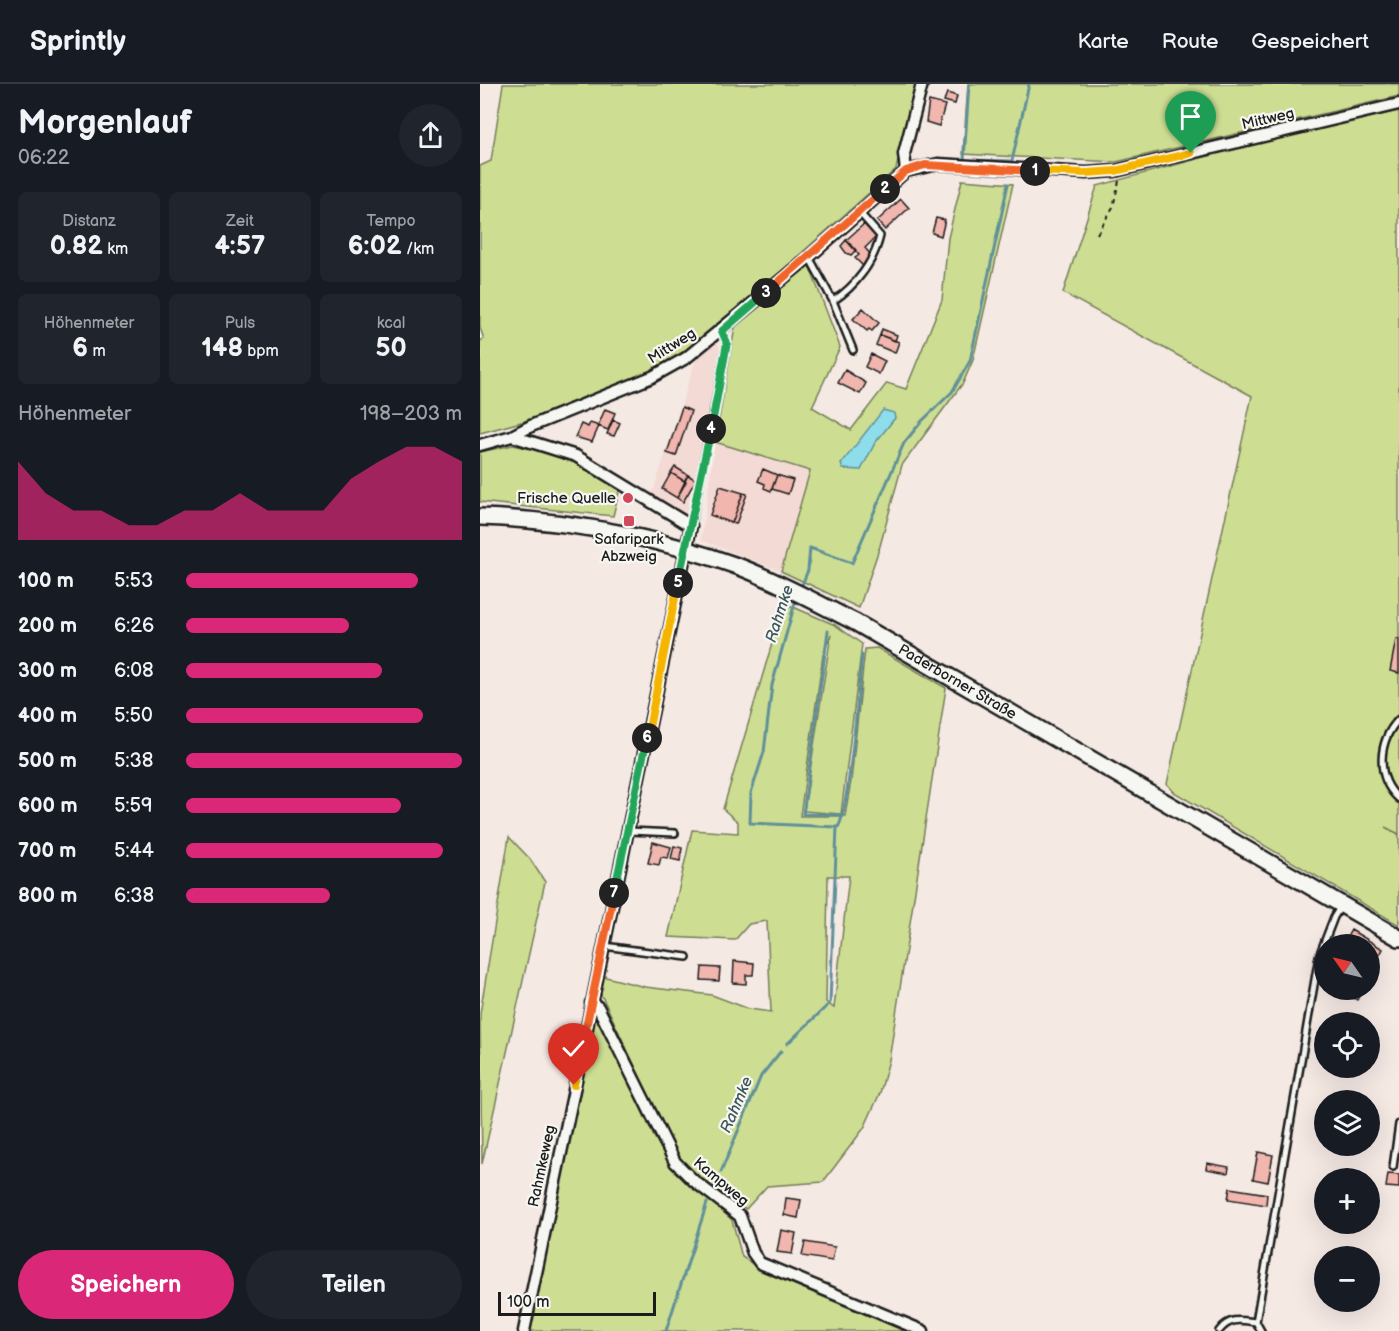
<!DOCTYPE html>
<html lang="de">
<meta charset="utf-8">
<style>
body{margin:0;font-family:"Balsamiq Sans",sans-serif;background:#20242c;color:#f1f3f6;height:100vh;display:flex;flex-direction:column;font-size:22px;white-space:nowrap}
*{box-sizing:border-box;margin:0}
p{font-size:20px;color:#9ea1a6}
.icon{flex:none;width:33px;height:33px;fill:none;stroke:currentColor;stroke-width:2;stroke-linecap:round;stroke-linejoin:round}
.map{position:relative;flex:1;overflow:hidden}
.details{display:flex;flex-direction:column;background:#171b24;width:480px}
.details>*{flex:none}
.needle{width:39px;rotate:304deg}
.tools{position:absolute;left:834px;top:850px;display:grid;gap:12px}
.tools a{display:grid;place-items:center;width:66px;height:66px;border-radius:50%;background:#171b24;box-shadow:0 6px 24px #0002;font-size:30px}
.scale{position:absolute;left:18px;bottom:15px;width:158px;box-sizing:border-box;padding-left:6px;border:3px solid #1c1c1c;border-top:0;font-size:16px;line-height:21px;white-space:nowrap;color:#1c1c1c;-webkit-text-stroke:4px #f6f6f2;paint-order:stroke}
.pin{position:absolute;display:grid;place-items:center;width:51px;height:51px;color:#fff;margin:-62px -26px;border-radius:50% 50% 50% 0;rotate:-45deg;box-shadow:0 0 6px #0007}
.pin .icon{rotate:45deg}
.km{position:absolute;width:30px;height:30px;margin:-15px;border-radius:50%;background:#222;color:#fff;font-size:16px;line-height:30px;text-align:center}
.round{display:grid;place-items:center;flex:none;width:63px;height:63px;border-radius:32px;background:#20242c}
.headline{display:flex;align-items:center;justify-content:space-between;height:102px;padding:0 18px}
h1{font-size:33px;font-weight:700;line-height:45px}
.figures{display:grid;grid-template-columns:repeat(3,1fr);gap:9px;height:102px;padding:6px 18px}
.figures div{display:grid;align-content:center;border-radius:9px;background:#20242c;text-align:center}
.figures b{font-size:26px;font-weight:700}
.figures small{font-size:16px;font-weight:400}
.figures p{font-size:16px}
.chart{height:168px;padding:12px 18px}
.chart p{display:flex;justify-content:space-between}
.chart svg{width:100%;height:108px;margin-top:6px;fill:#db2777;opacity:.7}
.cta{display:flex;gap:12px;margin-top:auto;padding:12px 18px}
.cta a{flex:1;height:69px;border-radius:36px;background:#db2777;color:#fff;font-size:24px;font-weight:700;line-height:69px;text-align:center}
.cta a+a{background:#20242c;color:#f1f3f6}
ul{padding:0 18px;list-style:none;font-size:20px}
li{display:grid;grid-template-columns:96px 72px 1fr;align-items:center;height:45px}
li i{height:15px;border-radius:8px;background:#db2777}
header{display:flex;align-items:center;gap:36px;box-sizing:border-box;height:84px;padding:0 30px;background:#171b24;border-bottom:2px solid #363941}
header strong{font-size:28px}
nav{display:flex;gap:33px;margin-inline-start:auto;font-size:21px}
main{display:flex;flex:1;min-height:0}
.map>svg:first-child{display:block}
.built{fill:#f4dad4}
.green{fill:#cdde93;stroke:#747d58;stroke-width:1.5;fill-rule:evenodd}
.water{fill:#8eddeb;stroke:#609098;stroke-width:1.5}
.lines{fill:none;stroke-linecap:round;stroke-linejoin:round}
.stream{stroke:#609098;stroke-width:3}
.building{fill:#f1b6ae;stroke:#1c1c1c;stroke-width:1.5}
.lane-casing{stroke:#1c1c1c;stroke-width:10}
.street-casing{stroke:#1c1c1c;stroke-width:15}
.secondary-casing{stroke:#1c1c1c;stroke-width:20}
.path{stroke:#1c1c1c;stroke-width:2;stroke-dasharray:4.5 4.5;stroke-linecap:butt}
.lane{stroke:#f6f6f2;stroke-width:5}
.street{stroke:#f6f6f2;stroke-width:10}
.secondary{stroke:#f6f6f2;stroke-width:15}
.split-1-casing{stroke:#fff;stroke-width:12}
.split-2-casing{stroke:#fff;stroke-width:12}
.split-3-casing{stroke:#fff;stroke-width:12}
.split-4-casing{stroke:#fff;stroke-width:12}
.split-5-casing{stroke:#fff;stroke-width:12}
.split-6-casing{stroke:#fff;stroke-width:12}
.split-7-casing{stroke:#fff;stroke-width:12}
.split-8-casing{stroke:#fff;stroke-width:12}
.split-9-casing{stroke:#fff;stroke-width:12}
.split-1{stroke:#f5b400;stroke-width:8}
.split-2{stroke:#f0652b;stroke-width:8}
.split-3{stroke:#f0652b;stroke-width:8}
.split-4{stroke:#22a559;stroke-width:8}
.split-5{stroke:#22a559;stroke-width:8}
.split-6{stroke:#f5b400;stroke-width:8}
.split-7{stroke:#22a559;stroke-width:8}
.split-8{stroke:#f0652b;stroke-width:8}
.split-9{stroke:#f5b400;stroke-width:8}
.poi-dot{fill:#d1495b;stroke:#f6f6f2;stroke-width:2}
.labels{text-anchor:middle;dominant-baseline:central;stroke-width:4.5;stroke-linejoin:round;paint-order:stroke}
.street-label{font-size:15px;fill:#1c1c1c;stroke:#f6f6f2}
.poi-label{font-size:15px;fill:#1c1c1c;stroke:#f6f6f2;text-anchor:end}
.water-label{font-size:16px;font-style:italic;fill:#3e565a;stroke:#f6f6f2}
</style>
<header>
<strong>Sprintly</strong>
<nav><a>Karte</a><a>Route</a><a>Gespeichert</a></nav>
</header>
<main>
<section class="details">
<div class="headline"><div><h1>Morgenlauf</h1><p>06:22</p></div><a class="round"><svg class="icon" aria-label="share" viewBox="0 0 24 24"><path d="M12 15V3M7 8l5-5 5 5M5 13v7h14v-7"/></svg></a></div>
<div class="figures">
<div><p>Distanz</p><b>0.82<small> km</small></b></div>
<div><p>Zeit</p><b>4:57</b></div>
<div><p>Tempo</p><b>6:02<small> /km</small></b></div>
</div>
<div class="figures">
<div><p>Höhenmeter</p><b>6<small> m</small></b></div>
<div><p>Puls</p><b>148<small> bpm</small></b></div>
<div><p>kcal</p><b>50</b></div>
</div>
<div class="chart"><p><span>Höhenmeter</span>198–203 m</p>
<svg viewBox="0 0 160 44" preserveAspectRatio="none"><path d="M0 44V12L10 25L20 32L30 32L40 38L50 38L60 32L70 32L80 25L90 32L100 32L110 32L120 19L130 12L140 6L150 6L160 12V44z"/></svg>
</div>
<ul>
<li><b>100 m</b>5:53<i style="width:84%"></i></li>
<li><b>200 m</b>6:26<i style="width:59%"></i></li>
<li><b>300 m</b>6:08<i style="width:71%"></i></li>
<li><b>400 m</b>5:50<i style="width:86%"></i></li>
<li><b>500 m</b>5:38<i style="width:100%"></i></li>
<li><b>600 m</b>5:59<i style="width:78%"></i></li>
<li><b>700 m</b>5:44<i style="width:93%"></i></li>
<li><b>800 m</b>6:38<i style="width:52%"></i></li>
</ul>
<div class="cta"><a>Speichern</a><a>Teilen</a></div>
</section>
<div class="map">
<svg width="919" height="1247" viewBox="0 0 919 1247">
<rect width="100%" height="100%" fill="#f5e9e4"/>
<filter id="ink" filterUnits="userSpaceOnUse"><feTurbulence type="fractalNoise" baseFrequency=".0167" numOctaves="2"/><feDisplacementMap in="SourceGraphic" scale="12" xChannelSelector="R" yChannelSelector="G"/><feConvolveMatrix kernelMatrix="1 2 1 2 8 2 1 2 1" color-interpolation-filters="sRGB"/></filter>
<g filter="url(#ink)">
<path class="built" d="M237,257L242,267L220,390L209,432L170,409L174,405L216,275Z
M235,358L330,387L301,487L221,456Z"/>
<path class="green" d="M23,0H437L416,85L234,247L182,282L45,337L0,349V257L4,255L0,244V82L11,77Z
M488,0H919V12L636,78L483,70Z
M919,25V750L905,743L919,751V841L694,708L687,700L772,312L583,209L617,102L810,50Z
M482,96L533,100L493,276L483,299L422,381L400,462L379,524L301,487L330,387L235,358L255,243L329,181L360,263L332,323L371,346L407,299L426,305L462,216L468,154Z
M33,361L93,374L140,404L133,432L0,418V368Z
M304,519L355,541L382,560L361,730L324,727L351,550L343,571L320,732H365L371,697L385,565L397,564L466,604L409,976L400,1009L384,1044L343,1098L287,1102L266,1125C237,1109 216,1094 195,1068L121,910L122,892L165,903L232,911L269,925L291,928L287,837L269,840L255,856L188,853L212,746L258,749V738L243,725ZM348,792H369L354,924L346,918Z
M29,753L50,775L65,798L2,1080L0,930Z
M114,934H120L173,1051L190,1080L252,1136L262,1173L279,1184L424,1247H49Z"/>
<path class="water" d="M403,326L414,329L415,334L395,359L381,386L363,385L361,380Z"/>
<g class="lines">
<path class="stream" d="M489,0L484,76L532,77L549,0
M320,506L328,486L330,464L372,479L424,359L442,337L472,308L490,277L528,100
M348,547L323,730L362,731
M358,743C369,729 379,598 382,571
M307,960L350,919L357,743L270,739L271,709L284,668L292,601L316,515
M241,1088L281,992L301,967
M234,1104L236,1098
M186,1247L227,1119"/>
</g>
<path class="building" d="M467,9L477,12L475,20L464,17Z
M449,17L465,21L459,42L446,38Z
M421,115L429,124L405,146L397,137Z
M456,134L465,136L461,152L452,149Z
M384,140L396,153L385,164L393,173L383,182L375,174L379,171L366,156Z
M366,156L376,166L371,171L366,169L361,162Z
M383,224L399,239L392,247L389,245L387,247L373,235Z
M402,245L417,251L415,257L400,251Z
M400,251L419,258L415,269L396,261Z
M391,270L405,277L399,290L385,283Z
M365,286L386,299L380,310L358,299Z
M202,323L211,327L196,372L187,369Z
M125,325L135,329L128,346L118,342Z
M133,336L140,339L134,352L127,350Z
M110,339L119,342L112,358L95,353L101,340L108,343Z
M195,383L208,391L204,397L191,389Z
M283,385L297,391L291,407L284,404L285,400L278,397Z
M191,389L206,398L197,414L182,405Z
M208,391L216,396L203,418L197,414Z
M297,391L313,396L308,410L292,405Z
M240,402L263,409L252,439L230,431Z
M263,409L267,410L256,440L252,439Z
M916,555H919V589L910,587Z
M173,758L191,763L188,774L181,773L179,781L168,779Z
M194,762L202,764L200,777L191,775Z
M871,846L903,865L890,888V861H880L867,853Z
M254,877L274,879L273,891H266V900L253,899Z
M222,883L240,884L239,897L221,896Z
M860,906H882L877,916Z
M778,1068L793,1071L788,1098L773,1095Z
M727,1079L749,1083L748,1089L726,1085Z
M908,1090L919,1091V1104L906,1103Z
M750,1104L787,1110L786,1121L748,1115Z
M306,1114L321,1116L318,1134L304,1131Z
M301,1146L316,1149L312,1170L297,1168Z
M325,1158L355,1163L352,1177L322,1172Z"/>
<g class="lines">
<defs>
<path id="lane" d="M329,173L353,217L373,266
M353,217C376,202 394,178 400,152L379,128
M211,442L247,259L242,247
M919,635C898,657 895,693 919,715
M149,747L195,749
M124,862L207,873
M913,1083L919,1040
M739,1247C750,1233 760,1236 776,1238
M781,1247L776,1238L839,872L854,833L861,822"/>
<path id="street" d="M426,87L424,70L442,0
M32,352L96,372L211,442L44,1247
M0,361L32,352L51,342L172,293L206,274L329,173L426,87L458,80L606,89L635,87L919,20
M111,919L118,923L195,1078L214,1097L260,1132L273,1169L280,1179L443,1247"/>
<g id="secondary">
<path id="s1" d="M0,433C88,436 177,453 260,483C299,498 337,519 375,538L919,854"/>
</g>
</defs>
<use href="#lane" class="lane-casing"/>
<use href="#street" class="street-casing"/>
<use href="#secondary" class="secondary-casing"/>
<path class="path" d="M617,150L633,123L639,97"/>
<use href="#lane" class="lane"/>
<use href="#street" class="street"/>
<use href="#secondary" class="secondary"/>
</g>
</g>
<g class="lines" filter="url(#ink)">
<defs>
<path id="split-1" d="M555,87L606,89L635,87L711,69"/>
<path id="split-2" d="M405,105L426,87L445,81L555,87"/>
<path id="split-3" d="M286,209L405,105"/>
<path id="split-4" d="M231,345L247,259L242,247L286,209"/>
<path id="split-5" d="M198,499L231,345"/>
<path id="split-6" d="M167,654L198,499"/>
<path id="split-7" d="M134,809L167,654"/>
<path id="split-8" d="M102,963L134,809"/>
<path id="split-9" d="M94,1001L102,963"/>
</defs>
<use href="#split-1" class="split-1-casing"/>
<use href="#split-2" class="split-2-casing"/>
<use href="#split-3" class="split-3-casing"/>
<use href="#split-4" class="split-4-casing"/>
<use href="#split-5" class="split-5-casing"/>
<use href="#split-6" class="split-6-casing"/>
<use href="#split-7" class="split-7-casing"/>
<use href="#split-8" class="split-8-casing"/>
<use href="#split-9" class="split-9-casing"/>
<use href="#split-1" class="split-1"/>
<use href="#split-2" class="split-2"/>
<use href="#split-3" class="split-3"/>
<use href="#split-4" class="split-4"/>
<use href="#split-5" class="split-5"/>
<use href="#split-6" class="split-6"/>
<use href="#split-7" class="split-7"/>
<use href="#split-8" class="split-8"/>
<use href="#split-9" class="split-9"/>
</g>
<g class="poi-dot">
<circle cx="148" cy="414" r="6"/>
<rect x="143" y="431" width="12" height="12" rx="3"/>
</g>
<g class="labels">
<g class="street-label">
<text transform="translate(788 35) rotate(-13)">Mittweg</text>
<text transform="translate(192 262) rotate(-32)">Mittweg</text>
<text stroke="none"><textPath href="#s1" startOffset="512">Paderborner Straße</textPath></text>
<text transform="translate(62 1082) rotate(-78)">Rahmkeweg</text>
<text transform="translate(241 1098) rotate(40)">Kampweg</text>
</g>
<g class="poi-label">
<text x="136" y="414">Frische Quelle</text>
<text x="149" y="455" text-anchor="middle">Safaripark<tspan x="149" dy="17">Abzweig</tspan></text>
</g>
<g class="water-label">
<text transform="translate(300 530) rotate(-72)">Rahmke</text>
<text transform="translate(257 1021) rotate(-67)">Rahmke</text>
</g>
</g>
</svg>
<div class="tools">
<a><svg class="needle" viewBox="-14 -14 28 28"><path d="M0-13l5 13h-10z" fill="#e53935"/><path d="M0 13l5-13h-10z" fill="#9ea1a6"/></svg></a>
<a><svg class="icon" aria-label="locate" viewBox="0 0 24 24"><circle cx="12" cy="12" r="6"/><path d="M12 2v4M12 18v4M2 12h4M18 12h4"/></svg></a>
<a><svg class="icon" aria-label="layers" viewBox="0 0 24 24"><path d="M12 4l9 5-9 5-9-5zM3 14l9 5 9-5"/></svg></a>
<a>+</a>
<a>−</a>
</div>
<div class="scale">100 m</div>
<div class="pin" style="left:711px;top:69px;background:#1e9e55"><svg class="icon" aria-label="arrive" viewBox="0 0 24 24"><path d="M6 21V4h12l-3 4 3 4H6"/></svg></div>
<div class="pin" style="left:94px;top:1001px;background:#d93025"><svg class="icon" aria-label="check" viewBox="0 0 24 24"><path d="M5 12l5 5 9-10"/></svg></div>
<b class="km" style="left:555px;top:87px">1</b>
<b class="km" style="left:405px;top:105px">2</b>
<b class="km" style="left:286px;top:209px">3</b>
<b class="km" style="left:231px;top:345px">4</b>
<b class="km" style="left:198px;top:499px">5</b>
<b class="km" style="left:167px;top:654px">6</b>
<b class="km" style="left:134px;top:809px">7</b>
</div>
</main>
